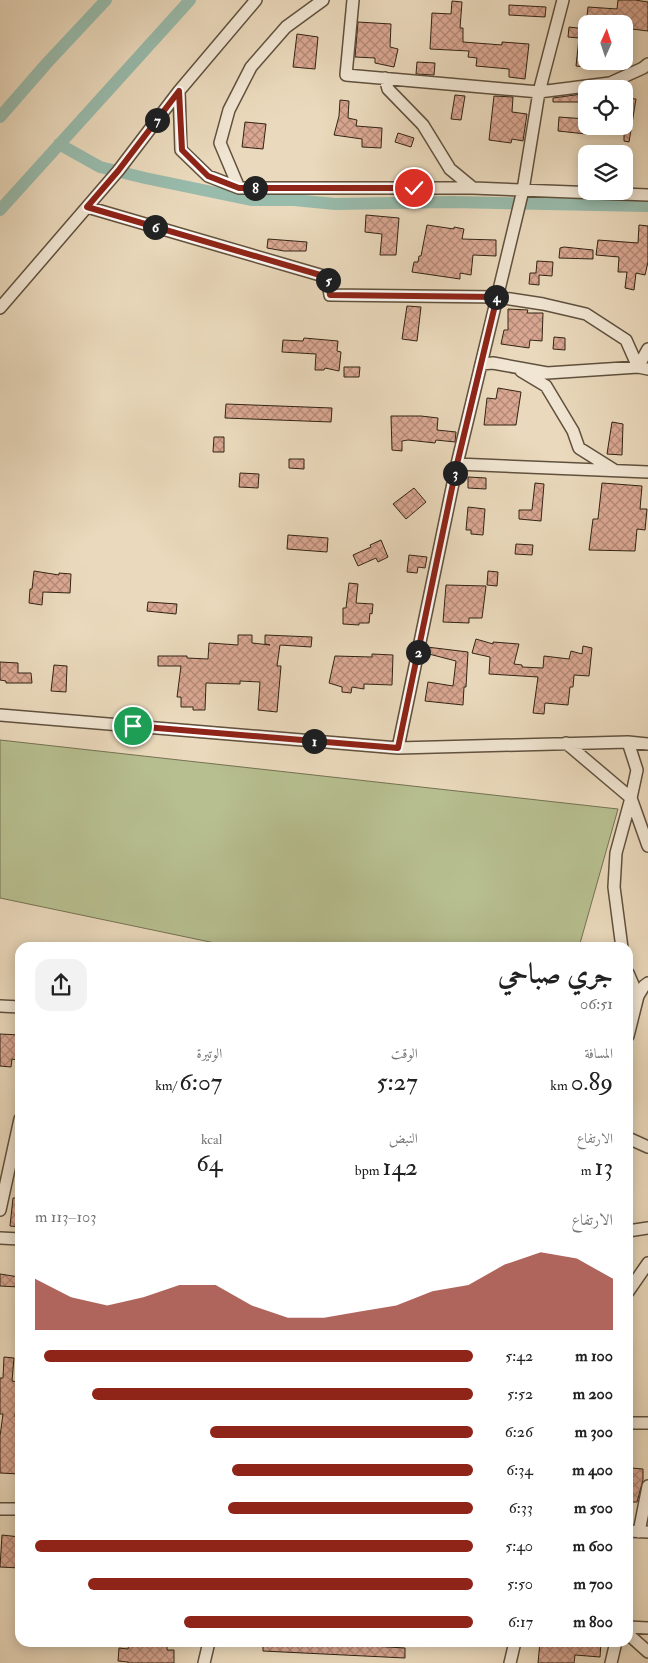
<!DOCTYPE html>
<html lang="ar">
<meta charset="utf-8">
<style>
body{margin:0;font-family:"IM FELL Double Pica",Amiri,serif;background:#f2f2f2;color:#222;direction:rtl;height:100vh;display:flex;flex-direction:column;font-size:19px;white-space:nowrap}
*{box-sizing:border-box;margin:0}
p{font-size:16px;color:#767676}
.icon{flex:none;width:28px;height:28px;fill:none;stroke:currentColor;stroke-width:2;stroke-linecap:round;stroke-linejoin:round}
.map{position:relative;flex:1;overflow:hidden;direction:ltr}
.drawer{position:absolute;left:15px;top:942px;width:618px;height:705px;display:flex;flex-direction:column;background:#fff;border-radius:15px;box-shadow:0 2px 12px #0003;direction:rtl}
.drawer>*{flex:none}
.needle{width:32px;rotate:3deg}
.controls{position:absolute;left:578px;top:15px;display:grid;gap:10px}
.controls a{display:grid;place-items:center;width:55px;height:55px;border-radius:10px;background:#fff;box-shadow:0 2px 12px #0003;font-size:25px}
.pin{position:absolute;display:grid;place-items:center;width:42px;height:42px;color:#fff;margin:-21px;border:2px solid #fff;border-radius:50%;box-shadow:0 1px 5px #0007}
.km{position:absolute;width:25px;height:25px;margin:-12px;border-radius:50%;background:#222;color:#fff;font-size:14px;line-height:25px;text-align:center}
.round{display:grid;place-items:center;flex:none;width:52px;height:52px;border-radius:15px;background:#f2f2f2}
.overview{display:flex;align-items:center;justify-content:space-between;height:85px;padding:0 20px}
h1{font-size:28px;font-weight:600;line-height:38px}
.metrics{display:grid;grid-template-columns:repeat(3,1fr);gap:8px;height:85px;padding:5px 20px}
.metrics div{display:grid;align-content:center}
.metrics b{font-size:25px;font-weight:600}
.metrics small{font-size:14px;font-weight:400}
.metrics p{font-size:14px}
.chart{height:140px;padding:10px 20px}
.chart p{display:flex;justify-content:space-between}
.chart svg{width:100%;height:90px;margin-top:5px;fill:#8f2418;opacity:.7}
ul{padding:0 20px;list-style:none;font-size:16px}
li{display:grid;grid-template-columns:80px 60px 1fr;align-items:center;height:38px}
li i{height:12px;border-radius:6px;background:#8f2418}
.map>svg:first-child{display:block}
.green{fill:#b7bf90;stroke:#747252}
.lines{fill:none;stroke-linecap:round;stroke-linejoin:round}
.canal{stroke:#98bbac;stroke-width:12}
.building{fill:url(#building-cross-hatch);stroke:#322414}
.minor-casing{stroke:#60513e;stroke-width:14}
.minor{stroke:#f1e6d3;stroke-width:11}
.route-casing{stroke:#fff;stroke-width:10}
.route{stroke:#8f2418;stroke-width:6}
</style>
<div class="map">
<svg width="648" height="1663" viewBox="0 0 648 1663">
<defs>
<pattern id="building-cross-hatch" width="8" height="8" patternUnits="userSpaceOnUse" patternTransform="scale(1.25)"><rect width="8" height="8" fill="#daa792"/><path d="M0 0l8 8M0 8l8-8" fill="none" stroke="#b18876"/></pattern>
</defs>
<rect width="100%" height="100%" fill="#ead9bc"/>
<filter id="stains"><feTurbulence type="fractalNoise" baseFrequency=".004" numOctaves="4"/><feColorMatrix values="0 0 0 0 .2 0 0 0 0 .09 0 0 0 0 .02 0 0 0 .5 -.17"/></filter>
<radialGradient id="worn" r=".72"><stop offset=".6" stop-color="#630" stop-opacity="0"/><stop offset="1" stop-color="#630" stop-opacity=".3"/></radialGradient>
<path class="green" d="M0,740L618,809L579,947H234L0,898Z"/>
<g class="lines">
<path class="canal" d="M0,117L47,63L106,0
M59,144L100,167L145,178L251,200H294L335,204L452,202L648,206
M0,210L190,0"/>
</g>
<path class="building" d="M618,0H635L648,2V31L624,28L625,24H586L588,7L617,9Z
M452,1L462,2L460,28H463V42L502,45V42L529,44L525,79L509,77V69L476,66L477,58L468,57L469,51L430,49L432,13L451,14Z
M509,5L546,7L545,17L509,15Z
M358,22L391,24L390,47L398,49L394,67L375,63V58L355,57Z
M569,27L586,29V67L576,66L579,38L568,37Z
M297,34L318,37L315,69L293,67Z
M417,62L435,63L434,75L416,74Z
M582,94H585V102H553V98Z
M455,95L465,96L461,120L451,119Z
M494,96L513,97L512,112L527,114L523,141L512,139L511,143L489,140Z
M624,98L636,99L629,142L624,141Z
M340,100L349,101L348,118L357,120L356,126L382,128L381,148L362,147V139L334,135L339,116Z
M559,117L586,119V134L558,131Z
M245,122L266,124L263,149L242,147Z
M398,133L414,138L411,147L395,142Z
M366,215L399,218L396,255H380L382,234L365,232Z
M427,225L454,229V227L464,229L462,239L496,240V256L473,255L471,275L460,273V279L412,272L414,262H418L419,256H421Z
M639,225L648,226V262L645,275L636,273L634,290L625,288L627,272H618L619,257L596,255L598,240L638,243Z
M268,239L307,242L306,251H284L267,248Z
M564,247L593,250V259L559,258L560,248Z
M537,261L553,262L552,276L539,275V285L529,284L530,273H536Z
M407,306L421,307L417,341L402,339Z
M508,309L528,310L527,313H543L542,341L530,340L529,348L501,344L504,330H508Z
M554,337L565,338V350L553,349Z
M304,338L338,341L337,351L341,352L339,371L325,368L324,370H315L316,354L282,352L283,340L303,341Z
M344,367H360L359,377H344Z
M498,388L521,392L516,425H484L487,398L496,399Z
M226,404L332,408L331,422L225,418Z
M391,416H421L438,418L437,430L456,432L455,442L436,440L435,443L408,440L402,441V451L392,450Z
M612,422L623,424L622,455L607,454Z
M214,437H224V452H213Z
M289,459H304V469L289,468Z
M240,473L259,474L258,488L239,487Z
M468,477L486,478V489L468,488Z
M535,483L544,484L541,521L519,519V510H532Z
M602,483L642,486L640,509H647L645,530L637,529L635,551L589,550L593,519H598Z
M414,488L426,502L406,519L393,504Z
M468,507L485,509L483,535L471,534V530H466Z
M288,535L328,538L327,552L287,549Z
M381,540L388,557L378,562L376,558L358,566L353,555L371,547L370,545Z
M516,544L533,545L532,555L515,554Z
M409,555L427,557L425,568L418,567L417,573L407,572Z
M34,571L59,575V573L71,574L70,593L43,592L42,605L29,603L30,589H32Z
M488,571L498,572L497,586L487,585Z
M349,583L358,584L356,603L373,604L372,614L370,613L369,623H359V625L343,624V608H346Z
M446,585L486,586L482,618H469V623L443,622Z
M148,602L177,604L176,614L147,611Z
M238,635H252V643L270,645L265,644V635L312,637L311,647L280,645L277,666H281L277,712L258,710L260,682L240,681V684L206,683L205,710H193V707H181V697H177L181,666H158V656H187V658L208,659L209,643L238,645Z
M476,639L493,644V642L519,644L514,664L522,665V667L543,668L544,656L569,659L571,651L582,654L583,646L592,648L589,676L574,675L573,687H570L568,705L545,703L544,714L533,713L538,677L489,674L490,657L472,653Z
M427,647L468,652L466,687H464L463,705L425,701L428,682L453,686L456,661L425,653Z
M372,654L393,655L392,685L364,684V689L352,687L351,693L342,692V687L329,683L335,656L372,657Z
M0,662L18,663V673H31L32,683H6V681L0,680Z
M54,665L67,666L66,692L51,691Z
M0,1034L20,1035V1052H18L17,1060L12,1059L11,1067L0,1066Z
M13,1198H20V1227L10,1226Z
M0,1274L19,1277V1287L0,1286Z
M4,1357L14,1358L12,1381L18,1382L15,1417L20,1418V1474L0,1473V1436L3,1414H0V1378H3Z
M631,1468L643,1469V1480L637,1502H629Z
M2,1535L20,1537V1568L0,1567Z
M129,1642H167V1650H174V1663H128V1662L118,1661L119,1648L128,1649Z
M263,1642H307L405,1648V1658L263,1651Z
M540,1642H601L600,1657L575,1655L574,1663H538Z"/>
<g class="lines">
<defs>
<path id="minor" d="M353,0L346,75L539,92L610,83L643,68L648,64
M385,78L388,89L423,125L450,169L473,188
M179,91L181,150L208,176L239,188H473L648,195
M239,188L220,143L229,110L251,67L286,27L323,0
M87,207L327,277L330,295L497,297L543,304L586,314L626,340L638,367
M0,308L118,171L179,91L256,0
M481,364L493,363L547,373L638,367L648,369
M638,367L648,349
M521,371L546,386L573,431L579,448L614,470
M457,464L648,472
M0,715L398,748L628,742L648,744
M628,742L637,770L631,798L648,846
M566,743L631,798L616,853L614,887L622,948
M398,748L457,464L523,190L539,92L563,0
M628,973L638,996L644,986L648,983
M0,1006L20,1007
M628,1036L638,996
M628,1138L648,1147
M0,1210L20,1119
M628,1231L648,1228
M0,1238L20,1239
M628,1292L648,1263
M628,1423H648
M0,1509H20
M628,1531L648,1532
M639,1532L648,1486
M628,1627L648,1628
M628,1634L648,1652
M204,1663L209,1642
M510,1663L515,1642
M611,1663L616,1642"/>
</defs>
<use href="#minor" class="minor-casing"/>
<use href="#minor" class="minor"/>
</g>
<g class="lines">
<defs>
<path id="route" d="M133,726L398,748L457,464L497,297L330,295L327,277L87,207L118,171L179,91L182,150L208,176L239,188H414"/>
</defs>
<use href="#route" class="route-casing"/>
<use href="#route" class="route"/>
</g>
<rect width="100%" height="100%" filter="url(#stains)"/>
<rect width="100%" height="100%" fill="url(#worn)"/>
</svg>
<div class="controls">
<a><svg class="needle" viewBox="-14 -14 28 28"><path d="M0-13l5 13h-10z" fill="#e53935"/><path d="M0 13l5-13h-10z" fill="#767676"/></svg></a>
<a><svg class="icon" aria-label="locate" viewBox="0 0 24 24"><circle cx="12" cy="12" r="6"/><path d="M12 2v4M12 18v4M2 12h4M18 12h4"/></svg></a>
<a><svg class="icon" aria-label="layers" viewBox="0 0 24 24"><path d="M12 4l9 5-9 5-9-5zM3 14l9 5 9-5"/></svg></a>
</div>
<div class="pin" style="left:133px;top:726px;background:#1e9e55"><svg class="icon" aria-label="arrive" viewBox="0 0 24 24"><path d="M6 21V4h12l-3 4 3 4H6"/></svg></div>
<div class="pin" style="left:414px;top:188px;background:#d93025"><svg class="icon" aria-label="check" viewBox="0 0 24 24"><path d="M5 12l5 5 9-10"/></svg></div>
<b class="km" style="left:314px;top:741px">1</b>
<b class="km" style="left:418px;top:652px">2</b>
<b class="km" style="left:455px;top:473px">3</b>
<b class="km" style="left:496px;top:297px">4</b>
<b class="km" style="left:328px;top:280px">5</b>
<b class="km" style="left:155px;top:227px">6</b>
<b class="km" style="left:157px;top:120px">7</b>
<b class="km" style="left:255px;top:188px">8</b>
<section class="drawer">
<div class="overview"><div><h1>جري صباحي</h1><p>06:51</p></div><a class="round"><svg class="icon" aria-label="share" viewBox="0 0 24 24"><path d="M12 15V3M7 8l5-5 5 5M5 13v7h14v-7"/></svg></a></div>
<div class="metrics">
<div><p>المسافة</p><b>0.89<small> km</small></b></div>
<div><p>الوقت</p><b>5:27</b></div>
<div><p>الوتيرة</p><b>6:07<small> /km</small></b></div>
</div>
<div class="metrics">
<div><p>الارتفاع</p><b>13<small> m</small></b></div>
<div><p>النبض</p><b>142<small> bpm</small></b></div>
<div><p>kcal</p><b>64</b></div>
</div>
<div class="chart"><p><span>الارتفاع</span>103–113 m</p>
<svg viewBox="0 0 160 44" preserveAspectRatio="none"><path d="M0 44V19L10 28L20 32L30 28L40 22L50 22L60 32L70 38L80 38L90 35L100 32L110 25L120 22L130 12L140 6L150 9L160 19V44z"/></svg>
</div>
<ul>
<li><b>100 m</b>5:42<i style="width:98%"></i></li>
<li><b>200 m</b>5:52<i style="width:87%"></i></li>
<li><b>300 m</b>6:26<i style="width:60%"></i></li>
<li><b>400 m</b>6:34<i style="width:55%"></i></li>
<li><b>500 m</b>6:33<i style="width:56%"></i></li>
<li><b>600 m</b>5:40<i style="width:100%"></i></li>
<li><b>700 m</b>5:50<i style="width:88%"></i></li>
<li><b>800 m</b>6:17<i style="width:66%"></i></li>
</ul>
</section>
</div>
